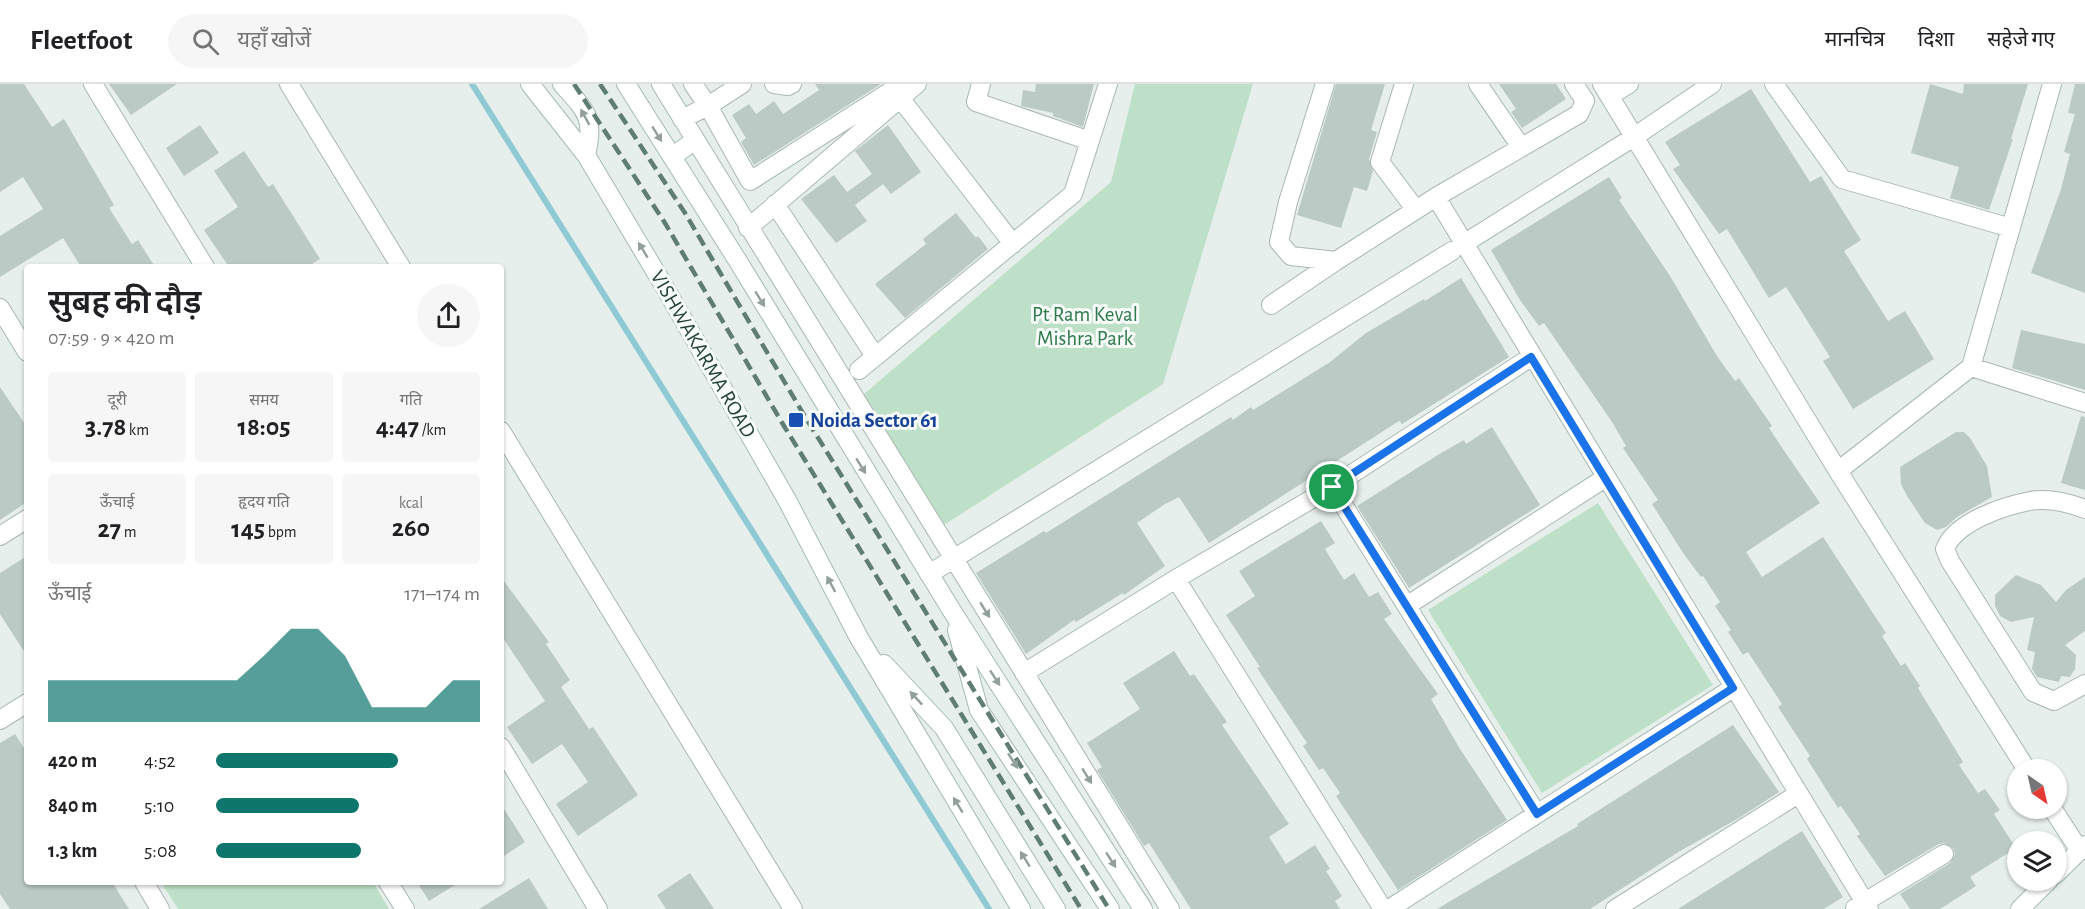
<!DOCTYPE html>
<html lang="hi">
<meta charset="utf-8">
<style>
body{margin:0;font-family:"Alegreya Sans","Noto Sans Devanagari",sans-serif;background:#f6f6f6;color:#202124;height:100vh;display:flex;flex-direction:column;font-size:22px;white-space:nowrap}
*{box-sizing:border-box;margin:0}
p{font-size:20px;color:#757577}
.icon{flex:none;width:33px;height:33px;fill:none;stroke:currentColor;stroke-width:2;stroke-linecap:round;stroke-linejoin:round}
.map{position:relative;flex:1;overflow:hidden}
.sheet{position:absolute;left:24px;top:180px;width:480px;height:621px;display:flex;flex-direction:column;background:#fff;border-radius:6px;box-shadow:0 2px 4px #0004}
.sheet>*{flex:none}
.needle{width:39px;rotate:146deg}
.tools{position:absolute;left:2007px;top:675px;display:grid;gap:12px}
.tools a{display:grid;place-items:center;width:60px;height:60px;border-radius:50%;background:#fff;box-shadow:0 2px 4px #0004;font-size:30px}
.pin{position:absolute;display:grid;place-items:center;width:51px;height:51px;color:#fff;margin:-26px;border:3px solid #fff;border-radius:50%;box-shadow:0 2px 6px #0007}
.round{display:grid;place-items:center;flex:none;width:63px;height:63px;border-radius:32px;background:#f6f6f6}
.overview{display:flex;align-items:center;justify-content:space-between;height:102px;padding:0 24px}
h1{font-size:33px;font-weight:600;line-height:45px}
.metrics{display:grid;grid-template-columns:repeat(3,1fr);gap:9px;height:102px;padding:6px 24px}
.metrics div{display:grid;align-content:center;border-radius:6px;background:#f6f6f6;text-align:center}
.metrics b{font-size:26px;font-weight:600}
.metrics small{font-size:16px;font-weight:400}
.metrics p{font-size:16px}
.chart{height:168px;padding:12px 24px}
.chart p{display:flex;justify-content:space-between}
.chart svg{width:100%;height:108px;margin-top:6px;fill:#0f766e;opacity:.7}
ul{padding:0 24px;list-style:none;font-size:20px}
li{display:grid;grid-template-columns:96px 72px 1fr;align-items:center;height:45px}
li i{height:15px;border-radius:8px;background:#0f766e}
header{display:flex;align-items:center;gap:36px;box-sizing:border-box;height:84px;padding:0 30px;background:#fff;border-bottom:2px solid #e0e0e0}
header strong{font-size:28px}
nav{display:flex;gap:33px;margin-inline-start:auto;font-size:21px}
.search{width:420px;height:54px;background:#f6f6f6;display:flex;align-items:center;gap:15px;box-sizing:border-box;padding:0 21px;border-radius:33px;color:#757577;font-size:22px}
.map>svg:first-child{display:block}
.green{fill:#bfe0c8}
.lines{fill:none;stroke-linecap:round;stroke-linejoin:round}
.stream{stroke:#8ec9d4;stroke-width:6}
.building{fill:#bbcac4}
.minor-casing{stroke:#a8b8b2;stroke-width:20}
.secondary-casing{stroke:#a4bbb3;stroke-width:20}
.minor{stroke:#fff;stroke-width:18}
.secondary{stroke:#fff;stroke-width:18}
.rail{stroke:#5f7d75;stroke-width:4.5;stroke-dasharray:12 6;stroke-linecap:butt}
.oneway{fill:#92a09c}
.route-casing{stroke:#fff;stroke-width:12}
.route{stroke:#1a73e8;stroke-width:8}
.transit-dot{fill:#1a4fb4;stroke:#f7fbf9;stroke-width:2}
.labels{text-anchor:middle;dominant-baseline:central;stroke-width:6;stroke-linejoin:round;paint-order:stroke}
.park-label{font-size:21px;fill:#2d7a4b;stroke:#f7fbf9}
.street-label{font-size:21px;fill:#24423a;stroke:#f7fbf9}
.transit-label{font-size:21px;font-weight:bold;fill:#164399;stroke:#f7fbf9;text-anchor:start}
</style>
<header>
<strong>Fleetfoot</strong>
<div class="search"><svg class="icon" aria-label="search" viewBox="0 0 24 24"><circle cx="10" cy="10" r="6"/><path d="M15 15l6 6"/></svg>यहाँ खोजें</div>
<nav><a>मानचित्र</a><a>दिशा</a><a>सहेजे गए</a></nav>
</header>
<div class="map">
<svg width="2085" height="825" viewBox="0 0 2085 825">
<rect width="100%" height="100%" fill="#e6efeb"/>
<path class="green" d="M1135,0H1253L1163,300L944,441L863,311L1111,98Z
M1598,419L1713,601L1542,709L1428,526Z
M161,798H373L389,825H178Z"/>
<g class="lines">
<path class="stream" d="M472,0L989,825"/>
</g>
<path class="building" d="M0,0H24L52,43L64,35L114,121L109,124L132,160L138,156L155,183H81L63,154L0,193V152L43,125L23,93L0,108Z
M109,0H177L131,31Z
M815,0H881L754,81L741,58L746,54L732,31L749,20L756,30L774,17L783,30L819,6Z
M1036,0H1094L1083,43L1053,32V29L1021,22L1023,6L1035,8Z
M1336,0H1385L1371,46L1377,48L1369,75L1373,87L1367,107L1354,103L1341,144L1297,131Z
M1499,0H1556L1566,15L1522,44L1511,28L1516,25Z
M1930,0L1963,10L1964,0H2028L2011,55H2013L1989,126L1950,114L1959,83L1911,69Z
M2075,0H2085V209L2031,189L2061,105L2070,70L2064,68L2075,30L2068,29Z
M1751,5L1810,98L1821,92L1861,156L1844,167L1888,237L1905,227L1934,275L1853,325L1823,277L1830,273L1786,203L1769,214L1727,145L1719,150L1673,85L1680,81L1665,58Z
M200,41L219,69L184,92L166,64Z
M888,41L921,88L891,110L883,100L855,121L867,137L836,159L801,115L834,91L847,108L872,90L855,67Z
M244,67L268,103L273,100L320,175L307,183H229L204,146L238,123L214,87Z
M1609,93L1622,114L1619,116L1670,192L1717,272L1735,297L1739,294L1772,342L1769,344L1787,371L1820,419L1746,468L1762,493L1823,453L1886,549L1882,552L1901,582L1905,579L1920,602L1918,604L1963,678L1959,681L1978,709L1985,705L2000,726L1994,730L2016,764L1970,793L1976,802L1940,825H1910L1900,810L1950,779L1955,770L1953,764L1944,759L1939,760L1885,792L1857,752L1860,750L1841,722L1838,724L1807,675L1810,672L1778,623L1782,620L1748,568L1743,571L1728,548L1731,546L1715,522L1720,518L1703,492L1701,493L1683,469L1652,420L1658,416L1623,364L1626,362L1612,338L1544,239L1539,242L1520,216L1491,166Z
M956,129L976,154L978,152L988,165L905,234L875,200L926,160L923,155Z
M1461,194L1509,273L1402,340L1399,337L1209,459L1179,413L1165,420L1137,439L1165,482L1124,511L1123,509L1076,538L1074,536L1026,570L976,489L1044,447L1046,449L1231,333L1233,336L1251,323L1253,326L1330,278L1366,249L1424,215L1425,217Z
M2021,246L2085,260V306L2012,284Z
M0,303L27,343V418L0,436Z
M2081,332L2085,333V406L2061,399Z
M1492,343L1540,421L1409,504L1357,422L1441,369L1464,356L1466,360Z
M1956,348H1964L1970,354L1987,382L1992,413L1957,433L1946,443L1937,446L1925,439L1907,412L1901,400L1900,383Z
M1321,437L1335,459L1325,465L1344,496L1354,489L1369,513L1378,508L1392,530L1384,535L1438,610L1431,615L1460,665L1507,736L1398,806L1336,712L1340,709L1323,684L1319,686L1303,662L1307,659L1257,584L1260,583L1226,531L1255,512L1239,487Z
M27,472V572L0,530V489Z
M2016,491L2041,501L2056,518L2066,506L2085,493V547L2065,561L2076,571L2075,585L2070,593L2061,592L2059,598L2037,593L2032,585L2035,568L2027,566L2034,533L2011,538L2000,532L1995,522V511Z
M501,493L549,558L546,560L570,596L561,603L589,645L593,643L638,711L578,752L556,720L588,698L562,660L532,680L507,643L545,617L501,551Z
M1174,567L1190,592L1194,590L1211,615L1227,638L1222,641L1289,740L1269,753L1286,780L1315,761L1330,785L1326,787L1342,812L1335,817L1340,825H1191L1149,759L1144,762L1097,686L1102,683L1087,659L1140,625L1123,599Z
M1733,641L1779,708L1739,734L1680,767L1590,825H1437L1578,742L1577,740Z
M15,650L27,669V798H112L129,825H10L0,810V659Z
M501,720L525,758L501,774Z
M1802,747L1843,813L1824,825H1678Z
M690,789L714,825H666L657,811Z
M529,794L548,825H479Z
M417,798H460L429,817Z"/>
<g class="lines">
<defs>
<path id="minor" d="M93,0L205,183
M289,0L401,183
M661,0L1170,825
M693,0L708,22L750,97L902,0
M774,0L788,2L792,0
M981,0L976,18L1090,57
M1325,0L1288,118L1279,158L1291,172L1336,177L1436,113L1579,30L1585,17L1574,0
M1404,0L1380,78L1416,126
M1478,0L1521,63
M1602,0L1838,387L2027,686
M1615,0L1619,6L1629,0
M1774,0L1842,95L2011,144
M900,14L1013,160
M682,35L708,22L742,0
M1436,113L1869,825
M775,120L875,272
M748,144L917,0
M1465,159L1634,53L1712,0
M1271,221L1336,177
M0,224L27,268
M1971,283L2052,0
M859,286L1073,110L1108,0
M501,347L793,825
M1838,387L1971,283L2085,319
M1332,403L1537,730
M2085,425C2069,419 2047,414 2030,417C2004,422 1955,438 1945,465L1950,477L2033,608L2054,617L2085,600
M0,452L27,435
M929,490L1452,167
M1176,495L1383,825
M1408,521L1605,394
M1024,589L1176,495L1332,403L1531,273
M0,636L27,619
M501,663L598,825
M2052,724L2080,767
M144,798L160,825
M388,798L405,825
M1855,824L1944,770
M1389,825L1733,604
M1615,825L1798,710"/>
<path id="secondary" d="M530,0L586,71L664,202L787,416L858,552L1021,825
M562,0C587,28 595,34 586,71
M626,0L736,174L952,527L1143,825
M672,73L695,56
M957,546L979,626L1110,825
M884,580L944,644L1056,825
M2056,790L2085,761
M2020,825L2049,796"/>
</defs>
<use href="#minor" class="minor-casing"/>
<use href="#secondary" class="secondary-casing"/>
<use href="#minor" class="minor"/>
<use href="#secondary" class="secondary"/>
<path class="rail" d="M574,0L665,139L784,342L1081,825
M600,0L685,129L804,331L1109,825"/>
</g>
<defs><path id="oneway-solid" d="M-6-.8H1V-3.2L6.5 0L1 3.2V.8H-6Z" transform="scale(1.5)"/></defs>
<g class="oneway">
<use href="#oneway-solid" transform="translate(585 33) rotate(-119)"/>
<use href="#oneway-solid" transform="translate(657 50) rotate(58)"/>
<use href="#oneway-solid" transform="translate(643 166) rotate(-121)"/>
<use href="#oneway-solid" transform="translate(760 215) rotate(59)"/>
<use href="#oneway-solid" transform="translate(861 382) rotate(58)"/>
<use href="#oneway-solid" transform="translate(831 500) rotate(-118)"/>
<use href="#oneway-solid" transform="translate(985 526) rotate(58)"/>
<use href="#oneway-solid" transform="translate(995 594) rotate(57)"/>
<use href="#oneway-solid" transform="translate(916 614) rotate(-133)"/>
<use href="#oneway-solid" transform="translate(1013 677) rotate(57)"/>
<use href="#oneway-solid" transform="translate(1087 692) rotate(58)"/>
<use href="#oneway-solid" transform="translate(958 721) rotate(-121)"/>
<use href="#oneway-solid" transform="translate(1025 775) rotate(-122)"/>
<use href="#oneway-solid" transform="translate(1111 776) rotate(57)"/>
</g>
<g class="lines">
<defs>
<path id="route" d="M1531,273L1733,604L1537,730L1332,403Z"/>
</defs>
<use href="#route" class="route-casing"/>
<use href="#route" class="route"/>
</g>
<rect class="transit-dot" x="788" y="328" width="16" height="16" rx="3"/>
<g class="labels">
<g class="park-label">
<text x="1085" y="230">Pt Ram Keval<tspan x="1085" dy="24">Mishra Park</tspan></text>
</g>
<g class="street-label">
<text transform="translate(703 270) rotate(60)">VISHWAKARMA ROAD</text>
</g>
<g class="transit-label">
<text x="810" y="336">Noida Sector 61</text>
</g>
</g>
</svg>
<div class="tools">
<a><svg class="needle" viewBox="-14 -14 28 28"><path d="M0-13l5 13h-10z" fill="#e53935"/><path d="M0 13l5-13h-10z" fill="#757577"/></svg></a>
<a><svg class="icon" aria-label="layers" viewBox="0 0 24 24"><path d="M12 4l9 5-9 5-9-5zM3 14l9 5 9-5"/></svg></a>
</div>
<div class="pin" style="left:1332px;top:403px;background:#1e9e55"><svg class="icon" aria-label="arrive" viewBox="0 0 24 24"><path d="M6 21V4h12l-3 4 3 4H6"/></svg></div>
<section class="sheet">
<div class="overview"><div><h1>सुबह की दौड़</h1><p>07:59 · 9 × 420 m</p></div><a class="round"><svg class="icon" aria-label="share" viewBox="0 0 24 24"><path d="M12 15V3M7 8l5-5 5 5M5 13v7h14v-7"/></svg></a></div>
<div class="metrics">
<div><p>दूरी</p><b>3.78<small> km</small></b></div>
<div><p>समय</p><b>18:05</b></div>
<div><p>गति</p><b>4:47<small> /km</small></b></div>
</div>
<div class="metrics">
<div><p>ऊँचाई</p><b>27<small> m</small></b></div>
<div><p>हृदय गति</p><b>145<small> bpm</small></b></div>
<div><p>kcal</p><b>260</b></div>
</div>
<div class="chart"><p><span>ऊँचाई</span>171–174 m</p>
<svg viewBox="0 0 160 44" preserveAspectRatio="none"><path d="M0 44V27L10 27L20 27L30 27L40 27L50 27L60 27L70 27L80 17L90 6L100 6L110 17L120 38L130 38L140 38L150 27L160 27V44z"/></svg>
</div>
<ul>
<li><b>420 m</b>4:52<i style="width:69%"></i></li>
<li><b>840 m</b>5:10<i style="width:54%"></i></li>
<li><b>1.3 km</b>5:08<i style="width:55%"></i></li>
</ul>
</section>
</div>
